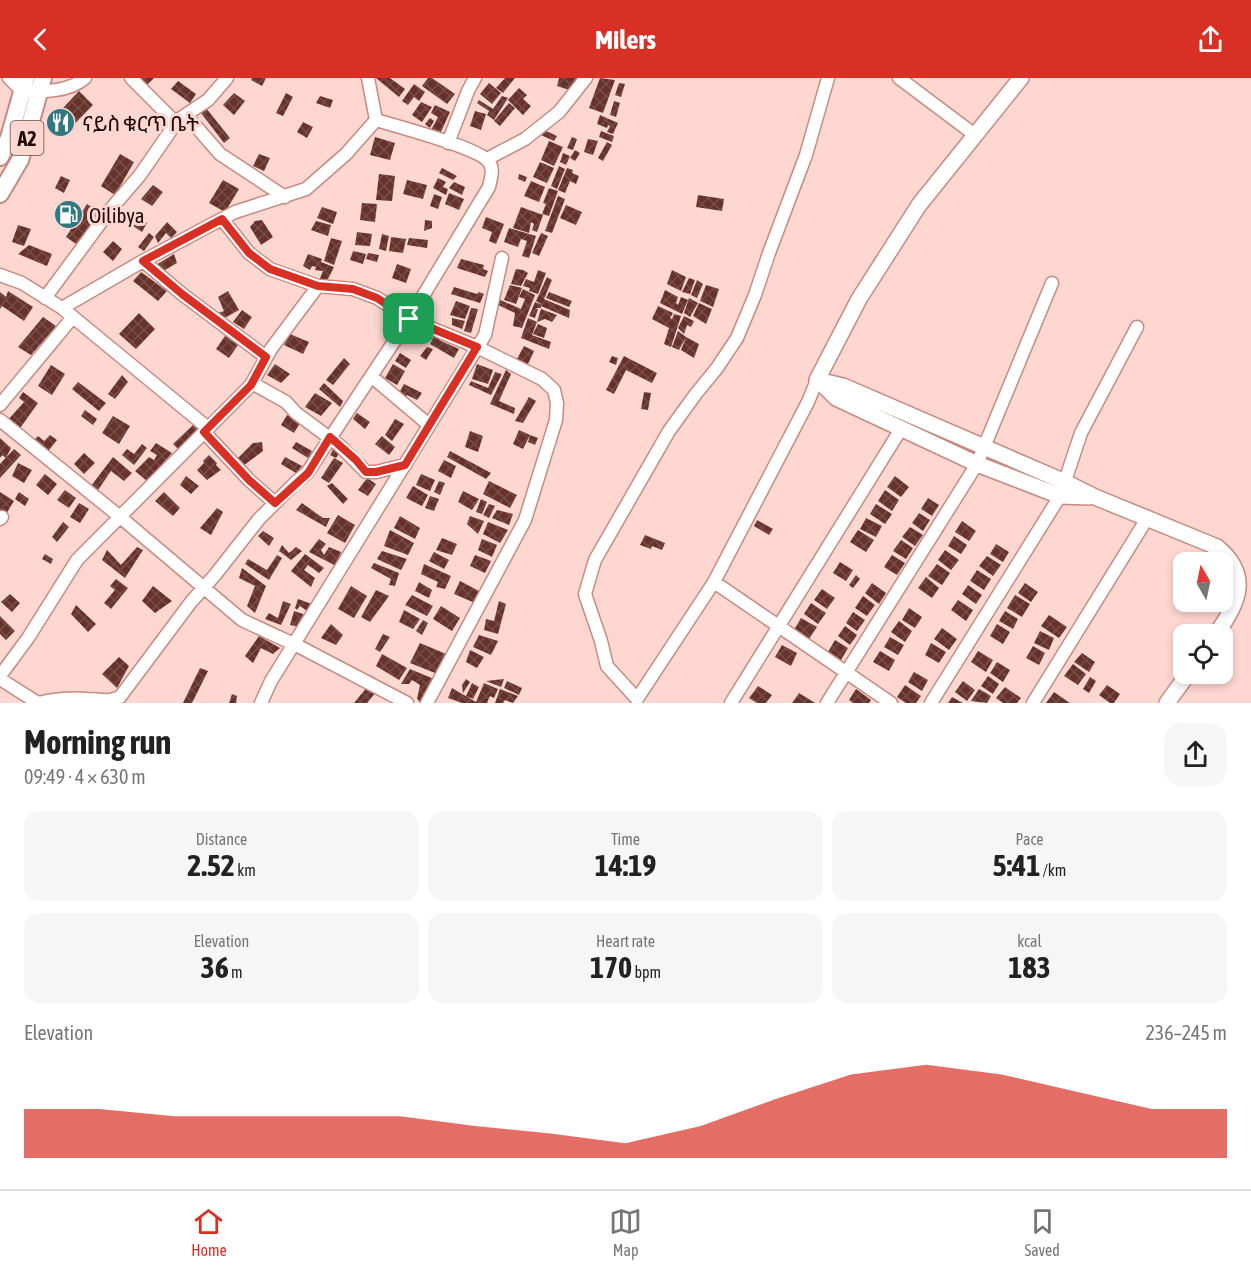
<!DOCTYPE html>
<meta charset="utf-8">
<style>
body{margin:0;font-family:"Asap Condensed","Noto Sans Ethiopic",sans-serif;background:#f6f6f6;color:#222;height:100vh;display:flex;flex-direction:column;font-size:22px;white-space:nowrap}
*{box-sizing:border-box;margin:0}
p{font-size:20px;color:#767676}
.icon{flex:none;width:33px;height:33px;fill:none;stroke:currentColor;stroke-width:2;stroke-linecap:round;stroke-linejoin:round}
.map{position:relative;height:625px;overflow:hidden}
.panel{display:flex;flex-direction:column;background:#fff;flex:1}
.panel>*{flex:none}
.needle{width:39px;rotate:351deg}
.buttons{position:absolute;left:1173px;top:474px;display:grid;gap:12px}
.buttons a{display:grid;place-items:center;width:60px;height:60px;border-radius:12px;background:#fff;box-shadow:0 3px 9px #0003;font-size:30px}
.pin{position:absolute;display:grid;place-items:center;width:51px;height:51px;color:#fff;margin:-26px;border-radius:12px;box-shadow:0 3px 9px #0006}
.round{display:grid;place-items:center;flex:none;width:63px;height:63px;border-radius:18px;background:#f6f6f6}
.summary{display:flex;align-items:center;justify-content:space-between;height:102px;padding:0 24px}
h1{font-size:33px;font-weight:700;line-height:45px}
.metrics{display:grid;grid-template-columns:repeat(3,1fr);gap:9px;height:102px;padding:6px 24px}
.metrics div{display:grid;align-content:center;border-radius:15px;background:#f6f6f6;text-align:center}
.metrics b{font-size:30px;font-weight:700}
.metrics small{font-size:16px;font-weight:400}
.metrics p{font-size:16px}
.chart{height:168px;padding:12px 24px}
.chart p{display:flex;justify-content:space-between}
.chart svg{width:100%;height:108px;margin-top:6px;fill:#d93025;opacity:.7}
header{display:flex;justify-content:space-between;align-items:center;height:78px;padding:0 24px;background:#d93025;color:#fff;font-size:27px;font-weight:700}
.tab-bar{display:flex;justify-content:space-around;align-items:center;height:84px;border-top:2px solid #e0e0e0;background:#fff;font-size:16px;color:#767676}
.tab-bar a{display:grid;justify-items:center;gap:3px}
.tab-bar .selected{color:#d93025}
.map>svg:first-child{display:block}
.building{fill:url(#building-cross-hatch)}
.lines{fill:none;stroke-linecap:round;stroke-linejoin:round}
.minor-casing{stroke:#c78a81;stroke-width:15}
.major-casing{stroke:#c78a81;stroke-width:18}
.highway-casing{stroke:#c78a81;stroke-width:20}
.minor{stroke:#fff;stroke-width:12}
.major{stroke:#fff;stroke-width:15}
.highway{stroke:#fff;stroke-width:16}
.route-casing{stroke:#fff;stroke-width:12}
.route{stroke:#d93025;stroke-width:8}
.labels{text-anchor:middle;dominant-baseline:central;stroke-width:6;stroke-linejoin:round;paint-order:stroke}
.shield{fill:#ffd7d1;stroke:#624744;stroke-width:1.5}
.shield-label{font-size:20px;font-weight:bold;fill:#1e0907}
.poi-label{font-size:21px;fill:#1e0907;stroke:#ffd7d1;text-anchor:start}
</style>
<header><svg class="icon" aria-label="back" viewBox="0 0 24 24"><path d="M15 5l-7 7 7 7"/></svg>Milers<svg class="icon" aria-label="share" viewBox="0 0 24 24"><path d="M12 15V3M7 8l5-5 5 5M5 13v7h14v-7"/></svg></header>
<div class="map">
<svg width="1251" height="625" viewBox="0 0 1251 625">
<defs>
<pattern id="building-cross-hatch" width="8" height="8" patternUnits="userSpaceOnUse" patternTransform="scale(1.5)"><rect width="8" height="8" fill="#66332c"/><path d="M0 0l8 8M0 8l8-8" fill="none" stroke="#774d47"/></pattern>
</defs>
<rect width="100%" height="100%" fill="#ffd7d1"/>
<path class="building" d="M139,0H154L147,7Z
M252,0H266L262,8L251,2Z
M376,0H390L405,11L399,19Z
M428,0H432L455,16L447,26L422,8Z
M505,0H515L503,15L496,10Z
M559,0H576L572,13L557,8Z
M600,0L615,2L603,35L589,30Z
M178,3L196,16L190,25L171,11Z
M489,5L501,15L492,26L480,16Z
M619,5L625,6L621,19L615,17Z
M414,6L425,14L419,23L414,19L408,27L402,23Z
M519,10L527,17L523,21L531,28L523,37L508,22Z
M79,13L93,27L62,59L48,46Z
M234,15L245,23L234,37L223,27Z
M286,15L293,19L283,38L276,35Z
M320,18L333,22L330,30L316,25Z
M502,18L508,20L494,42L487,37L489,33L477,25L479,22L493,31Z
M614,23L620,25L616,39L610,37Z
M421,24L432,29L422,44L412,37Z
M509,25L515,30L500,48L494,43Z
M435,27L450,34L440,56L431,52L438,39L431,35Z
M206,30L230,60L224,65L201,35Z
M475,33L486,36L481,52L470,48Z
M600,37L618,45L613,56L607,54L610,48L608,47L607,50L597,46Z
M430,40L434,43L430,50L425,46Z
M303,44L313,49L307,60L297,54Z
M544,52L557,58L554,63L541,57Z
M601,53L614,58L612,64L599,59Z
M375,59L395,65L390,82L370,77Z
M572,59L577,61L573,72L567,70Z
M588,61L598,63L593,77L584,74Z
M549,63L563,69L554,88L541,82Z
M607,64L612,67L603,83L598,80Z
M575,72L580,75L575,83L570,80Z
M563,75L570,78L566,87L560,84Z
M120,76L134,84L115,117L101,108Z
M259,76L270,80L264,93L253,88Z
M540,84L554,90L547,105L533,99Z
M559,88L565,91L557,111L551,108Z
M442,90L457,98L453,102L439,95Z
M567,90L573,92L572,95L579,98L576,106L570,103L565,115L558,112Z
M379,96L395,98L392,123L376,122Z
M519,96L527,99L525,104L518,101Z
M61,98L70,102L64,115L55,110Z
M438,100L446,104L443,109L448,111L446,117L433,110Z
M223,102L239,111L225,134L209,125Z
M407,102L427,107L423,121L403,116Z
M531,103L545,109L539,124L524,118Z
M454,104L465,109L462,117L449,110Z
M153,107L163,114L152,128L141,121Z
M549,110L558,113L549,138L542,136L546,126L543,125Z
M449,115L464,121L459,132L445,126Z
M434,116L442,119L438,131L430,128Z
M698,117L724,121L722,133L696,129Z
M558,118L565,121L552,155L545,153Z
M362,125L377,126L375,144L360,142Z
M87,126L101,135L79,168L66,159Z
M566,127L582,134L576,147L560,140Z
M322,129L337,134L333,146L317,140Z
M521,129L543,137L537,154L532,152L534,146L531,144L529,155L513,150Z
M129,134L147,145L142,154L124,142Z
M486,139L504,146L496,166L489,163L492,154L482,150Z
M262,142L273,159L261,167L250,149L255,143Z
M425,142L432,143V150L424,153Z
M316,143L331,147L328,158L311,152Z
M167,144L177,154L171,160L166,155L158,165L155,158Z
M18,147L31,151L24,168L12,164Z
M509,150L536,158L529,180L522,178L527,163L521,161L518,169L504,164Z
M357,154L372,156L370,168L355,167Z
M149,155L154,159L144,173L138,169Z
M541,155L548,158L539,178L532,175Z
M382,156L389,158L386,173L379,171Z
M391,159L406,161L403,175L389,173Z
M331,160L342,163L334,187L324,183Z
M409,160L428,162L427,170L407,167Z
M113,163L122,171L113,183L103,174Z
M29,167L52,176L47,188L18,176Z
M353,173L366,176L363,186L350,182Z
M368,175L379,177L377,184L366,181Z
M174,176L177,185L160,195L156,187Z
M308,176L322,181L321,184L334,189L325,207L318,205L323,193L315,192L316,189L312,188L310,192L303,188Z
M461,181L484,187L483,191L488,193L485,199L457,190Z
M397,186L411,191L406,205L392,200Z
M516,191L523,192L528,195L521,208L511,206Z
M538,192L546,195L538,216L529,213L530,210L523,208L526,201L534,204Z
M672,192L686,199L681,213L667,206Z
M141,194L167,213L158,223L133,203Z
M547,199L552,202L544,221L570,232L569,240L541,228V230H535L538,231L535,240L529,238L535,224L543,227L536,223Z
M689,200L695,202L690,216L682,214Z
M697,202L703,206L697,220L691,217Z
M510,207L522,210L516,226L504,222Z
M706,207L719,211L713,229L700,223Z
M454,209L477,216L479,214L484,216L480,225L451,216Z
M523,211L535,217L522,250L513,248L515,235L496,226L498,221L521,231L525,221L519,219Z
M665,212L678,219L676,225L678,227L681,219L688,222L682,236L660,225Z
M8,213L33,229L24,243L2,228L0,231V214L6,219Z
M228,213L239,232L223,241L218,235L224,233L218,219Z
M549,214L572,223L569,229L546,220Z
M689,220L698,225L690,239L684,235Z
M456,223L470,228L465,241L450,237Z
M699,225L712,231L706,246L693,238Z
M658,228L673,235L670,240L672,241L674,236L681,238L671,269L664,266L669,250L652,241Z
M471,230L478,231L471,255L464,253Z
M541,231L557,237L552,244L545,241L537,244L532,257L551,264L549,271L521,260L528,240L537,244Z
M242,232L252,239L244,251L233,244Z
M139,235L155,251L136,271L119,256Z
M684,238L694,243L691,249L687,247L684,256L678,250Z
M43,239L56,248L31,277L18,269Z
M452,240L465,243L462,251L452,247Z
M538,246L547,250L544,260L533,256Z
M678,253L686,259L679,272L672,269Z
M419,255L428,259L424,265L416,261Z
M290,256L309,264L303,276L284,267Z
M435,256L442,259L439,262L459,271L454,280L430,266Z
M225,258L238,267L229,280L216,271Z
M686,259L699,266L694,280L681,272Z
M524,268L534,273L528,286L517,281Z
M427,269L433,271L426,282L420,278Z
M400,275L411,282L406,290L395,283Z
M612,278L618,280L616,287L609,284Z
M624,278L657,295L652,305L626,292L614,316L606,312Z
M344,280L350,286L333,307L326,302Z
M275,286L290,296L281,305L267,297Z
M393,286L405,293L397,307L385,300Z
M477,286L493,292L488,306L472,301Z
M51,287L65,296L52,317L38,308Z
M506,292L511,296L499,323L515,330L514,336L490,326Z
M495,294L502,296L491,317L469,307L471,303L488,310Z
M122,297L128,304L115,321L108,316Z
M78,304L106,325L99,333L72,311Z
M324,305L343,323L340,329L319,311Z
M404,306L422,315L417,322L407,317L404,322L398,317Z
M23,314L38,325L18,353L6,344L24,324L19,320Z
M644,314L651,315L648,332L641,331Z
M315,315L332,325L321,338L305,329Z
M529,319L536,323L523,345L515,343Z
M85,332L97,341L93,347L81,338Z
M357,335L370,344L365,351L353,341Z
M287,337L300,345L294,355L281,347Z
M113,338L130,348L119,366L102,355Z
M395,341L404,346L392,363L385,357Z
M193,347L199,353L180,373L173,366Z
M519,352L530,357L523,371L513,366Z
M470,353L483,358L478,374L465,369Z
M50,357L57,362L46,376L32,364L38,358L44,363Z
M530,357L538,360L535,367L528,364Z
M382,358L395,369L389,377L375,366Z
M0,360L11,370L6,380L2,377L0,380Z
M262,364L263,373L243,388L238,380L253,365Z
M296,364L312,373L308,380L292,370Z
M156,365L172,375L147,403L135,393L149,379L154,382L157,377L150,373Z
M142,366L147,370L134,387L122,377L127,371L134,376Z
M334,370L340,374L336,380L330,377Z
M14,371L21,377L0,400V386Z
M450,373L491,395L486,401L447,379Z
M84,375L95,385L84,396L74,386Z
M209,377L217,385L216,387L221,392L207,402L197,392L204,385L203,383Z
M113,379L132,395L124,403L111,393L98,412L91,408Z
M285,379L302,388L296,395L281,386Z
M334,380L343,385L329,405L321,400Z
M444,382L456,388L451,400L438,393Z
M18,385L32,392L24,405L12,398Z
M45,396L57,406L48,417L36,407Z
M421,396L435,402L430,413L416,407Z
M186,398L199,408L191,416L180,407Z
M895,398L909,409L901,419L887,409Z
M367,400L376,406L368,418L358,412Z
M439,403L445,405L440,417L434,414Z
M489,403L517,417L510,430L483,416Z
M332,405L348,421L343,426L327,408Z
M413,408L428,417L422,428L406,420Z
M65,412L76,420L69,430L57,422Z
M885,412L899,422L892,433L878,423Z
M463,413L479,421L472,432L458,424Z
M0,414L14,423L6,436L0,433Z
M19,414L29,421L25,428L15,421Z
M164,414L180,430L173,438L155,423Z
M430,418L439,421L434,433L425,430Z
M928,420L939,427L932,438L921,431Z
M481,421L487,424L482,436L476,434Z
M79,425L89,431L80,445L70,439Z
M302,425L323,440H330L326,449L296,432Z
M489,426L495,428L489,440L483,437Z
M876,426L892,436L885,446L870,436Z
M217,430L223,434L211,457L200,450Z
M497,432L513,436L509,447L492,440Z
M919,435L930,442L923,453L912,445Z
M338,437L355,447L345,465L327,455Z
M400,438L420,450L415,461L394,450Z
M470,438L484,443L478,456L467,446Z
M866,440L882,448L876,459L860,451Z
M757,442L773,451L769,457L754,448Z
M962,443L976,453L969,463L955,454Z
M63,444L69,449L57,464L52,459Z
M488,444L508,452L500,465L483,456Z
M910,449L923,457L915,468L902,459Z
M390,452L414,465L408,477L384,468Z
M858,452L874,462L866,474L850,464Z
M263,453L274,460L269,468L258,458Z
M645,457L665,465L662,472L652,468L651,471L640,467Z
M954,458L967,467L961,476L948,468Z
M442,460L457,466L452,477L436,472Z
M319,461L326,466L321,472L324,477L329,469L341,474L336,488L309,474Z
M482,461L497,467L492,479L478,472Z
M901,462L913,470L906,481L893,473Z
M996,466L1009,474L1003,484L990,476Z
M282,467L289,475L296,469L302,473L291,482L279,473Z
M137,469L143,472L125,500L102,482L107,472L121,487Z
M945,472L959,482L951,492L938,482Z
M382,473L407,481L401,492L377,481Z
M434,474L449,482L444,491L429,483Z
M45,476L53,481L51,486L42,481Z
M305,476L324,490L319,495L308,487L304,492L315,500L311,509L291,493Z
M277,477L282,480L269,502L245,486L248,481L267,492Z
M475,477L491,483L485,495L470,488Z
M892,477L905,485L897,497L884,489Z
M987,478L1001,487L993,498L979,488Z
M840,484L853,492L846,503L833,495Z
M374,485L399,495L395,508L389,507L391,501L371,490Z
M424,486L451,498L445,511L436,509L438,504L421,496Z
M937,486L950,495L942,507L928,498Z
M242,490L266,508L255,535L247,528L255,508L239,500Z
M977,492L991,501L984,512L970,503Z
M856,497L860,501L853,510L849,507Z
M926,499L939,510L932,520L918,510Z
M116,501L128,510L111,531L104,525L115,512L110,508Z
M460,503L479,513L475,525L454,516Z
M419,504L432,512L429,520L415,513Z
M872,505L886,515L879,526L865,515Z
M1025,505L1038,514L1031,524L1018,515Z
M968,507L982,517L976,526L962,516Z
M153,508L172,523L155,535L142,523Z
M351,508L367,518L354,540L338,531Z
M822,511L835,520L827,531L814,522Z
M376,512L389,518L370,544L361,539Z
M10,516L20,525L12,534L1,524Z
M412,517L433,528L427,538L405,527Z
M1015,517L1030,526L1022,539L1007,530Z
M863,518L875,527L867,538L855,530Z
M298,521L312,526L307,533L300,528L297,532L295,530Z
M958,522L973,532L966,543L951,532Z
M283,523L291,526L281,547L265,541L269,535L278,540Z
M499,523L506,526L498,556L484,552L486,541L494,543Z
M811,525L826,535L818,546L804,536Z
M76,527L96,546L88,554L71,536Z
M441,528L460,540L452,553L433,541Z
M909,530L922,539L915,550L902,542Z
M404,532L420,541L413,551L399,544Z
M294,533L306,537L299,549L290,547Z
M1005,533L1018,541L1013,551L999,543Z
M853,534L865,542L857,553L846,545Z
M1049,537L1067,549L1059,560L1041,548Z
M0,538L15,553L6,562L0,556Z
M801,540L817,549L809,561L794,552Z
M423,542L428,545L422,557L416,553Z
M899,543L912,553L905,564L891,554Z
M331,546L343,557L336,567L321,560Z
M997,546L1010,554L1003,566L990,558Z
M845,548L857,557L850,567L838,558Z
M942,550L957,561L949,572L934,561Z
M1040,553L1054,560L1049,572L1034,565Z
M383,556L390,559L380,574L375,571Z
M479,557L498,563L491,577L473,569Z
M259,558L280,570L273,576L261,570L253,585L245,578Z
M890,559L904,567L898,577L884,569Z
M835,562L848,570L841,582L828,574Z
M420,565L446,576L435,595L410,585Z
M931,565L946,574L939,585L925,577Z
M782,567L797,575L791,588L775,579Z
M1033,568L1045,575L1039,587L1026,580Z
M470,572L484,579L477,590L466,584Z
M880,573L895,582L889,593L873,584Z
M978,573L993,582L986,594L971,584Z
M1082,575L1095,584L1089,594L1074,584Z
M382,576L407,590L399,602L376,588Z
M119,579L129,588L117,610L102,596Z
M997,584L1010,592L1003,604L990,595Z
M1073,586L1086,596L1078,607L1064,598Z
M200,590L208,593L192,625H183Z
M410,591L434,601L421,625L417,621L420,607L412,602L409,606H401Z
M914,594L928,602L922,613L908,604Z
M988,598L999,606L993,616L981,608Z
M1090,599L1096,603L1089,615L1083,611Z
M466,601L470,604L463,615L462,607Z
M504,601L501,609L486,603Z
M507,603L522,610L519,617L504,610Z
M963,603L975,612L967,623L955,614Z
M472,605L479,609L473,621L466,618Z
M484,605L498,611L494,620L490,618L487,625H462L448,620L452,610L476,624Z
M905,607L921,618L916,625H906L897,619Z
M1107,607L1120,616L1114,625H1110L1099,617Z
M368,608L376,614L367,625H354Z
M758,608L772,617L766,625H757L749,620Z
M1005,609L1021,620L1017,625H1003L996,620Z
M500,611L518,618L513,625L505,622L503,625H495Z
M856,611L871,622L869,625H853L849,622Z
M979,611L991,618L987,625L971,623Z
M1054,614L1070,625H1046Z
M799,615L815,625H792Z
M232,616L237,618L236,625H229Z
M952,619L963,625H948Z"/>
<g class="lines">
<defs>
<path id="minor" d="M9,0L22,13C42,14 69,14 85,0
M131,0L176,45
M368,0L376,42
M899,0L975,57
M186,37L220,76L285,119
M448,65L468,13L475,0
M487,81L525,61L559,34L586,0
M222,141L249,175L270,191L318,208L353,211L377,220L409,241L477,269L542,301L554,312L557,325L556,342L525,442L427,625
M143,183L182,216L266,279
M0,197L22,205L62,230L208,350
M45,220L110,132L140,97L178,42L208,22L227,0
M371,298L429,347
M817,302L808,324L714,504L637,621L607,588L601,563L585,516L595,482L669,353L695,317L717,290L737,260L755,217L769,175L806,77L828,0
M252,305L286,324L296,335L339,367L366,394H376L405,387
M0,327L73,239
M0,342L119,438L242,542L300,569L407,625
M204,354L249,402L275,425
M0,441L2,439
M714,504L891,625
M0,598L28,560L77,482L251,307L271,271L318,208
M0,601L38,625
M39,625C54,621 71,620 87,621C102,621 106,625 120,619L191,524L215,497L259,441L296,404L307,395L409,241L489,109C491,99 495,89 487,82C475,69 396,48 376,42L346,76L306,111L235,134L143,183L62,230
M261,625L271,603L485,257L502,180
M731,625L901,351
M827,625L977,386L1052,205
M931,625L1060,418L1081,355L1137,249
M1033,625L1148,439"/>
<path id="major" d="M817,302L843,308L1065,404L1095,419L1217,469C1251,497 1239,525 1216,556
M817,302L859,221L919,127L1021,0
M818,302L836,320L977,386L1060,418L1089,419
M1167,625L1188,596"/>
<path id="highway" d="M0,79L9,60L26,0
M0,116L20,82L43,0"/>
</defs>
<use href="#minor" class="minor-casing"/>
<use href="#major" class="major-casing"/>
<use href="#highway" class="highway-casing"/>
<use href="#minor" class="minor"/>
<use href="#major" class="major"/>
<use href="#highway" class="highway"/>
</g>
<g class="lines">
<defs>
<path id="route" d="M222,141L249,175L270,191L318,208L353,211L377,220L409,241L477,269L405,387L376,394H366L356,382L330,359L308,395L275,425L249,402L204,354L251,307L266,279L182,216L143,183Z"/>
</defs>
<use href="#route" class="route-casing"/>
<use href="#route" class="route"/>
</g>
<defs>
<symbol id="restaurant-disc" viewBox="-11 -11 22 22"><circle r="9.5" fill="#307882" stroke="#ffd7d1"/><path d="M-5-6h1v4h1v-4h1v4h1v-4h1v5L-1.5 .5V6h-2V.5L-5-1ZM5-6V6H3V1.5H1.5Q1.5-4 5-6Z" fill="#fff"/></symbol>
<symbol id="fuel-disc" viewBox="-11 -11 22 22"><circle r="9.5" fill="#307882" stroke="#ffd7d1"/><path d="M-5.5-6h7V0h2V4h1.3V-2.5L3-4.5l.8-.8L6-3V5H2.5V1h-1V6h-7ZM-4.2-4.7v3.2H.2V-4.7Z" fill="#fff"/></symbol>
</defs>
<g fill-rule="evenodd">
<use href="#restaurant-disc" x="44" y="28" width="33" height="33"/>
<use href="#fuel-disc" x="52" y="120" width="33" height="33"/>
</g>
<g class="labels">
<rect class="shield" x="10.5" y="43" width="33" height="34" rx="4.5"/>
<g class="shield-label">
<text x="27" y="60">A2</text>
</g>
<g class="poi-label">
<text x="82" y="45">ናይስ ቁርጥ ቤት</text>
<text x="89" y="137">Oilibya</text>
</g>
</g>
</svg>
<div class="buttons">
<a><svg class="needle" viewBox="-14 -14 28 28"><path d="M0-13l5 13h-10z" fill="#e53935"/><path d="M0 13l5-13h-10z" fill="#767676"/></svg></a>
<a><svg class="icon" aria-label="locate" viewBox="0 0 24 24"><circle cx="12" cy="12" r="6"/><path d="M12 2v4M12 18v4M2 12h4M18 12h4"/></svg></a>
</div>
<div class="pin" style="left:409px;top:241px;background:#1e9e55"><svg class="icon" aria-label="arrive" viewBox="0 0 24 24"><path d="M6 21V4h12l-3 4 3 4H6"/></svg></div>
</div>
<section class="panel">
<div class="summary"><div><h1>Morning run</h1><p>09:49 · 4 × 630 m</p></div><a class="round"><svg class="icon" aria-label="share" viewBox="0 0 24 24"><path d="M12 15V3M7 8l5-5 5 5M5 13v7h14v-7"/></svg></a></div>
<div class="metrics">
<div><p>Distance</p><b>2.52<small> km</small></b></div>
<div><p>Time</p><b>14:19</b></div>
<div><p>Pace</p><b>5:41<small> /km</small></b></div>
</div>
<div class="metrics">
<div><p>Elevation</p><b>36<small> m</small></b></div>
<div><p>Heart rate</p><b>170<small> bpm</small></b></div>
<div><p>kcal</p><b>183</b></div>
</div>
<div class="chart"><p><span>Elevation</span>236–245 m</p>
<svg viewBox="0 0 160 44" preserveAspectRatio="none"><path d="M0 44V24L10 24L20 27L30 27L40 27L50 27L60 31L70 34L80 38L90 31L100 20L110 10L120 6L130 10L140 17L150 24L160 24V44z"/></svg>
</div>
</section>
<nav class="tab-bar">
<a class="selected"><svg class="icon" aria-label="home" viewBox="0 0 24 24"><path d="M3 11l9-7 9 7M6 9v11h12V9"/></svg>Home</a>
<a><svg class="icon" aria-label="map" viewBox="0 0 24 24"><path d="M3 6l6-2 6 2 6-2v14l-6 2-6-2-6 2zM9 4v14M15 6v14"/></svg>Map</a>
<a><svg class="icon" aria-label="saved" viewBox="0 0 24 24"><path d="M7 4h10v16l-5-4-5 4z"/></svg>Saved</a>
</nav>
